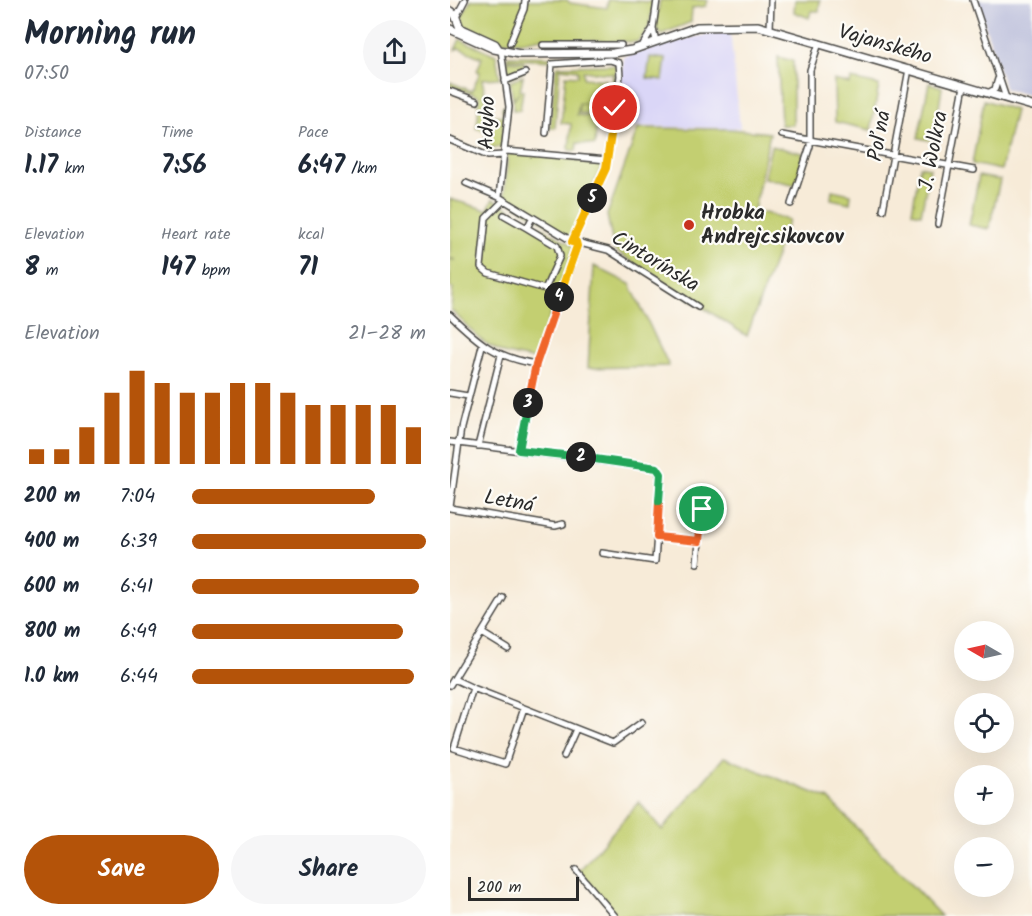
<!DOCTYPE html>
<meta charset="utf-8">
<style>
body{margin:0;font-family:Kalam,sans-serif;background:#f6f6f7;color:#1f2937;height:100vh;display:flex;flex-direction:column;font-size:22px;white-space:nowrap}
*{box-sizing:border-box;margin:0}
p{font-size:20px;color:#747a83}
.icon{flex:none;width:33px;height:33px;fill:none;stroke:currentColor;stroke-width:2;stroke-linecap:round;stroke-linejoin:round}
.map{position:relative;flex:1;overflow:hidden}
.details{display:flex;flex-direction:column;background:#fff;width:450px}
.details>*{flex:none}
.needle{width:39px;rotate:279deg}
.tools{position:absolute;left:504px;top:621px;display:grid;gap:12px}
.tools a{display:grid;place-items:center;width:60px;height:60px;border-radius:50%;background:#fff;box-shadow:0 6px 24px #0002;font-size:30px}
.scale{position:absolute;left:18px;bottom:15px;width:111px;box-sizing:border-box;padding-left:6px;border:3px solid #2b2b2b;border-top:0;font-size:16px;line-height:21px;white-space:nowrap;color:#2b2b2b;-webkit-text-stroke:4px #fdfcf7;paint-order:stroke}
.pin{position:absolute;display:grid;place-items:center;width:51px;height:51px;color:#fff;margin:-26px;border:3px solid #fff;border-radius:50%;box-shadow:0 2px 6px #0007}
.km{position:absolute;width:30px;height:30px;margin:-15px;border-radius:50%;background:#222;color:#fff;font-size:16px;line-height:30px;text-align:center}
.round{display:grid;place-items:center;flex:none;width:63px;height:63px;border-radius:32px;background:#f6f6f7}
.headline{display:flex;align-items:center;justify-content:space-between;height:102px;padding:0 24px}
h1{font-size:33px;font-weight:600;line-height:45px}
.figures{display:grid;grid-template-columns:repeat(3,1fr);gap:9px;height:102px;padding:6px 24px}
.figures div{display:grid;align-content:center}
.figures b{font-size:26px;font-weight:600}
.figures small{font-size:16px;font-weight:400}
.figures p{font-size:16px}
.chart{height:168px;padding:12px 24px}
.chart p{display:flex;justify-content:space-between}
.chart svg{width:100%;height:108px;margin-top:6px;stroke:#b45309;stroke-width:6}
.primary-button{display:flex;gap:12px;margin-top:auto;padding:12px 24px}
.primary-button a{flex:1;height:69px;border-radius:36px;background:#b45309;color:#fff;font-size:24px;font-weight:600;line-height:69px;text-align:center}
.primary-button a+a{background:#f6f6f7;color:#1f2937}
ul{padding:0 24px;list-style:none;font-size:20px}
li{display:grid;grid-template-columns:96px 72px 1fr;align-items:center;height:45px}
li i{height:15px;border-radius:8px;background:#b45309}
main{display:flex;flex:1;min-height:0}
.map>svg:first-child{display:block}
.built{fill:#dad6f7}
.industrial{fill:#c0c2dd}
.green{fill:#c3cf71;stroke:#777d4e;stroke-width:1.5}
.lines{fill:none;stroke-linecap:round;stroke-linejoin:round}
.minor-casing{stroke:#4a4845;stroke-width:8}
.major-casing{stroke:#4a4845;stroke-width:10}
.minor{stroke:#fff;stroke-width:5}
.major{stroke:#fff;stroke-width:7}
.split-1-casing{stroke:#fff;stroke-width:12}
.split-2-casing{stroke:#fff;stroke-width:12}
.split-3-casing{stroke:#fff;stroke-width:12}
.split-4-casing{stroke:#fff;stroke-width:12}
.split-5-casing{stroke:#fff;stroke-width:12}
.split-6-casing{stroke:#fff;stroke-width:12}
.split-1{stroke:#f0652b;stroke-width:8}
.split-2{stroke:#22a559;stroke-width:8}
.split-3{stroke:#22a559;stroke-width:8}
.split-4{stroke:#f0652b;stroke-width:8}
.split-5{stroke:#f5b400;stroke-width:8}
.split-6{stroke:#f5b400;stroke-width:8}
.poi-dot{fill:#c8321e;stroke:#fdfcf7;stroke-width:2}
.labels{text-anchor:middle;dominant-baseline:central;stroke-width:4.5;stroke-linejoin:round;paint-order:stroke}
.street-label{font-size:21px;fill:#2b2b2b;stroke:#fdfcf7}
.poi-label{font-size:21px;font-weight:bold;fill:#2b2b2b;stroke:#fdfcf7;text-anchor:start}
</style>
<main>
<section class="details">
<div class="headline"><div><h1>Morning run</h1><p>07:50</p></div><a class="round"><svg class="icon" aria-label="share" viewBox="0 0 24 24"><path d="M12 15V3M7 8l5-5 5 5M5 13v7h14v-7"/></svg></a></div>
<div class="figures">
<div><p>Distance</p><b>1.17<small> km</small></b></div>
<div><p>Time</p><b>7:56</b></div>
<div><p>Pace</p><b>6:47<small> /km</small></b></div>
</div>
<div class="figures">
<div><p>Elevation</p><b>8<small> m</small></b></div>
<div><p>Heart rate</p><b>147<small> bpm</small></b></div>
<div><p>kcal</p><b>71</b></div>
</div>
<div class="chart"><p><span>Elevation</span>21–28 m</p>
<svg viewBox="0 0 160 44" preserveAspectRatio="none"><path d="M5 44V38M15 44V38M25 44V29M35 44V15M45 44V6M55 44V11M65 44V15M75 44V15M85 44V11M95 44V11M105 44V15M115 44V20M125 44V20M135 44V20M145 44V20M155 44V29"/></svg>
</div>
<ul>
<li><b>200 m</b>7:04<i style="width:78%"></i></li>
<li><b>400 m</b>6:39<i style="width:100%"></i></li>
<li><b>600 m</b>6:41<i style="width:97%"></i></li>
<li><b>800 m</b>6:49<i style="width:90%"></i></li>
<li><b>1.0 km</b>6:44<i style="width:95%"></i></li>
</ul>
<div class="primary-button"><a>Save</a><a>Share</a></div>
</section>
<div class="map">
<svg width="582" height="916" viewBox="0 0 582 916">
<rect width="100%" height="100%" fill="#fdfcf7"/>
<filter id="ink" filterUnits="userSpaceOnUse"><feTurbulence type="fractalNoise" baseFrequency=".0167" numOctaves="2"/><feDisplacementMap in="SourceGraphic" scale="12" xChannelSelector="R" yChannelSelector="G"/><feConvolveMatrix kernelMatrix="1 2 1 2 8 2 1 2 1" color-interpolation-filters="sRGB"/></filter>
<filter id="wash" filterUnits="userSpaceOnUse"><feTurbulence type="fractalNoise" baseFrequency=".008" numOctaves="4" result="noise"/><feDisplacementMap in="SourceGraphic" scale="24" xChannelSelector="R" yChannelSelector="G"/><feGaussianBlur stdDeviation="1.35" result="paint"/><feColorMatrix in="noise" values="0 0 0 0 0 0 0 0 0 0 0 0 0 0 0 0 0 1.4 0 .05"/><feComposite in="paint" operator="in"/></filter>
<g filter="url(#wash)">
<rect width="100%" height="100%" fill="#f7ebd8"/>
<path class="built" d="M280,30L290,128L164,126L174,57L221,42Z"/>
<path class="industrial" d="M527,0H582V96L555,89Z"/>
<path class="green" d="M21,0H117L120,3L157,8L158,0L203,2C201,18 201,34 186,42L92,38L71,42L48,41L13,25L12,16Z
M210,0H258L256,6L242,8L241,22L212,34L205,28Z
M345,0H370L369,11H361L359,18L344,12Z
M10,39L46,55L50,78L32,79L39,115L53,116L52,107L55,106L52,148L33,146L36,135L39,136L40,133L26,128C30,116 27,108 29,96L0,86V82L22,91L30,72L27,71L32,58L9,48L5,50Z
M58,56L109,57V61L56,59Z
M200,57L216,59L213,80L197,78Z
M328,57L343,61V125H331Z
M57,61L74,62L73,72L59,78Z
M166,65L162,116H159L163,74L133,71L134,78L156,80L153,115L129,113V104H135L129,103L127,115L159,118L158,127H154V122L147,121L145,145L127,143L126,151L119,150L121,124L111,123L116,75L128,76V70L110,68L105,128H100L106,68L109,66Z
M73,76L70,91L73,90L70,110H63V101L69,93L63,99L60,82Z
M401,79L429,85L421,130L385,122L384,80L400,84Z
M479,83L492,87L484,141L468,138Z
M534,100L565,110L551,170L522,164Z
M188,128L280,129L320,133L304,210L339,220L297,336L164,250L157,215Z
M321,146L353,153L347,185L314,178Z
M58,152L153,163L121,239L54,198Z
M470,166L480,168L471,214L462,212Z
M529,176L550,180L539,229L519,225Z
M382,190L401,194L400,203L381,199Z
M0,199L37,210L43,199L124,246L85,360L53,353L32,341L1,310L3,288H0V260H5L0,258Z
M144,266L180,284L219,366L138,368Z
M274,757L379,799L491,916H166L129,871L189,802L212,830Z"/>
</g>
<g filter="url(#ink)">
<g class="lines">
<defs>
<path id="minor" d="M523,0L556,98
M6,17L15,0
M320,29L321,0
M206,41L203,28L207,0
M60,43L74,9L75,0
M93,45H171
M192,46L203,28
M55,81L75,73
M0,91L27,101
M538,93L545,89L548,79
M96,133L102,64L160,60L169,63L170,76L156,168L122,241
M332,135L524,170
M0,140L38,156L53,155
M56,151L157,160
M16,183L49,197L122,241L158,250L248,307
M49,197L59,107L51,50
M53,201L36,218L31,267L38,273L95,289L110,256L107,246L77,228L82,218
M341,204L360,146V70L369,43
M433,210L459,69
M54,215L77,228
M488,224L514,86
M0,315C29,343 45,357 86,364
M0,393L18,396
M0,442L207,468L211,479L205,561L152,553
M28,446L51,355
M69,450L86,364L127,246L126,242
M0,507L11,428L32,346
M0,508L105,526L113,524
M207,537L249,541
M247,563L252,509
M32,633L58,649
M4,679L23,688L4,748L55,764L74,708
M0,685L53,598
M23,688L163,743L192,722
M114,756L126,729
M126,870L165,916"/>
<path id="major" d="M0,11L5,15L10,28L45,44L49,50
M0,29L44,49L70,54L163,53L182,50L247,27L308,26L582,106"/>
</defs>
<use href="#minor" class="minor-casing"/>
<use href="#major" class="major-casing"/>
<use href="#minor" class="minor"/>
<use href="#major" class="major"/>
</g>
</g>
<g class="lines" filter="url(#ink)">
<defs>
<path id="split-1" d="M209,501L207,537L249,541L252,509"/>
<path id="split-2" d="M131,457L207,468L211,474L209,501"/>
<path id="split-3" d="M78,403L69,450L131,457"/>
<path id="split-4" d="M78,403L86,364L109,297"/>
<path id="split-5" d="M109,297L127,246L126,242H122L142,198"/>
<path id="split-6" d="M142,198L156,168L165,108"/>
</defs>
<use href="#split-1" class="split-1-casing"/>
<use href="#split-2" class="split-2-casing"/>
<use href="#split-3" class="split-3-casing"/>
<use href="#split-4" class="split-4-casing"/>
<use href="#split-5" class="split-5-casing"/>
<use href="#split-6" class="split-6-casing"/>
<use href="#split-1" class="split-1"/>
<use href="#split-2" class="split-2"/>
<use href="#split-3" class="split-3"/>
<use href="#split-4" class="split-4"/>
<use href="#split-5" class="split-5"/>
<use href="#split-6" class="split-6"/>
</g>
<circle class="poi-dot" cx="239" cy="225" r="6"/>
<g class="labels">
<g class="street-label">
<text transform="translate(435 45) rotate(16)">Vajanského</text>
<text transform="translate(38 123) rotate(-88)">Adyho</text>
<text transform="translate(430 136) rotate(-80)">Poľná</text>
<text transform="translate(484 151) rotate(-79)">J. Wolkra</text>
<text transform="translate(205 262) rotate(31)">Cintorínska</text>
<text transform="translate(59 502) rotate(10)">Letná</text>
</g>
<g class="poi-label">
<text x="251" y="213">Hrobka<tspan x="251" dy="24">Andrejcsikovcov</tspan></text>
</g>
</g>
</svg>
<div class="tools">
<a><svg class="needle" viewBox="-14 -14 28 28"><path d="M0-13l5 13h-10z" fill="#e53935"/><path d="M0 13l5-13h-10z" fill="#747a83"/></svg></a>
<a><svg class="icon" aria-label="locate" viewBox="0 0 24 24"><circle cx="12" cy="12" r="6"/><path d="M12 2v4M12 18v4M2 12h4M18 12h4"/></svg></a>
<a>+</a>
<a>−</a>
</div>
<div class="scale">200 m</div>
<div class="pin" style="left:252px;top:509px;background:#1e9e55"><svg class="icon" aria-label="arrive" viewBox="0 0 24 24"><path d="M6 21V4h12l-3 4 3 4H6"/></svg></div>
<div class="pin" style="left:165px;top:108px;background:#d93025"><svg class="icon" aria-label="check" viewBox="0 0 24 24"><path d="M5 12l5 5 9-10"/></svg></div>
<b class="km" style="left:131px;top:457px">2</b>
<b class="km" style="left:78px;top:403px">3</b>
<b class="km" style="left:109px;top:297px">4</b>
<b class="km" style="left:142px;top:198px">5</b>
</div>
</main>
